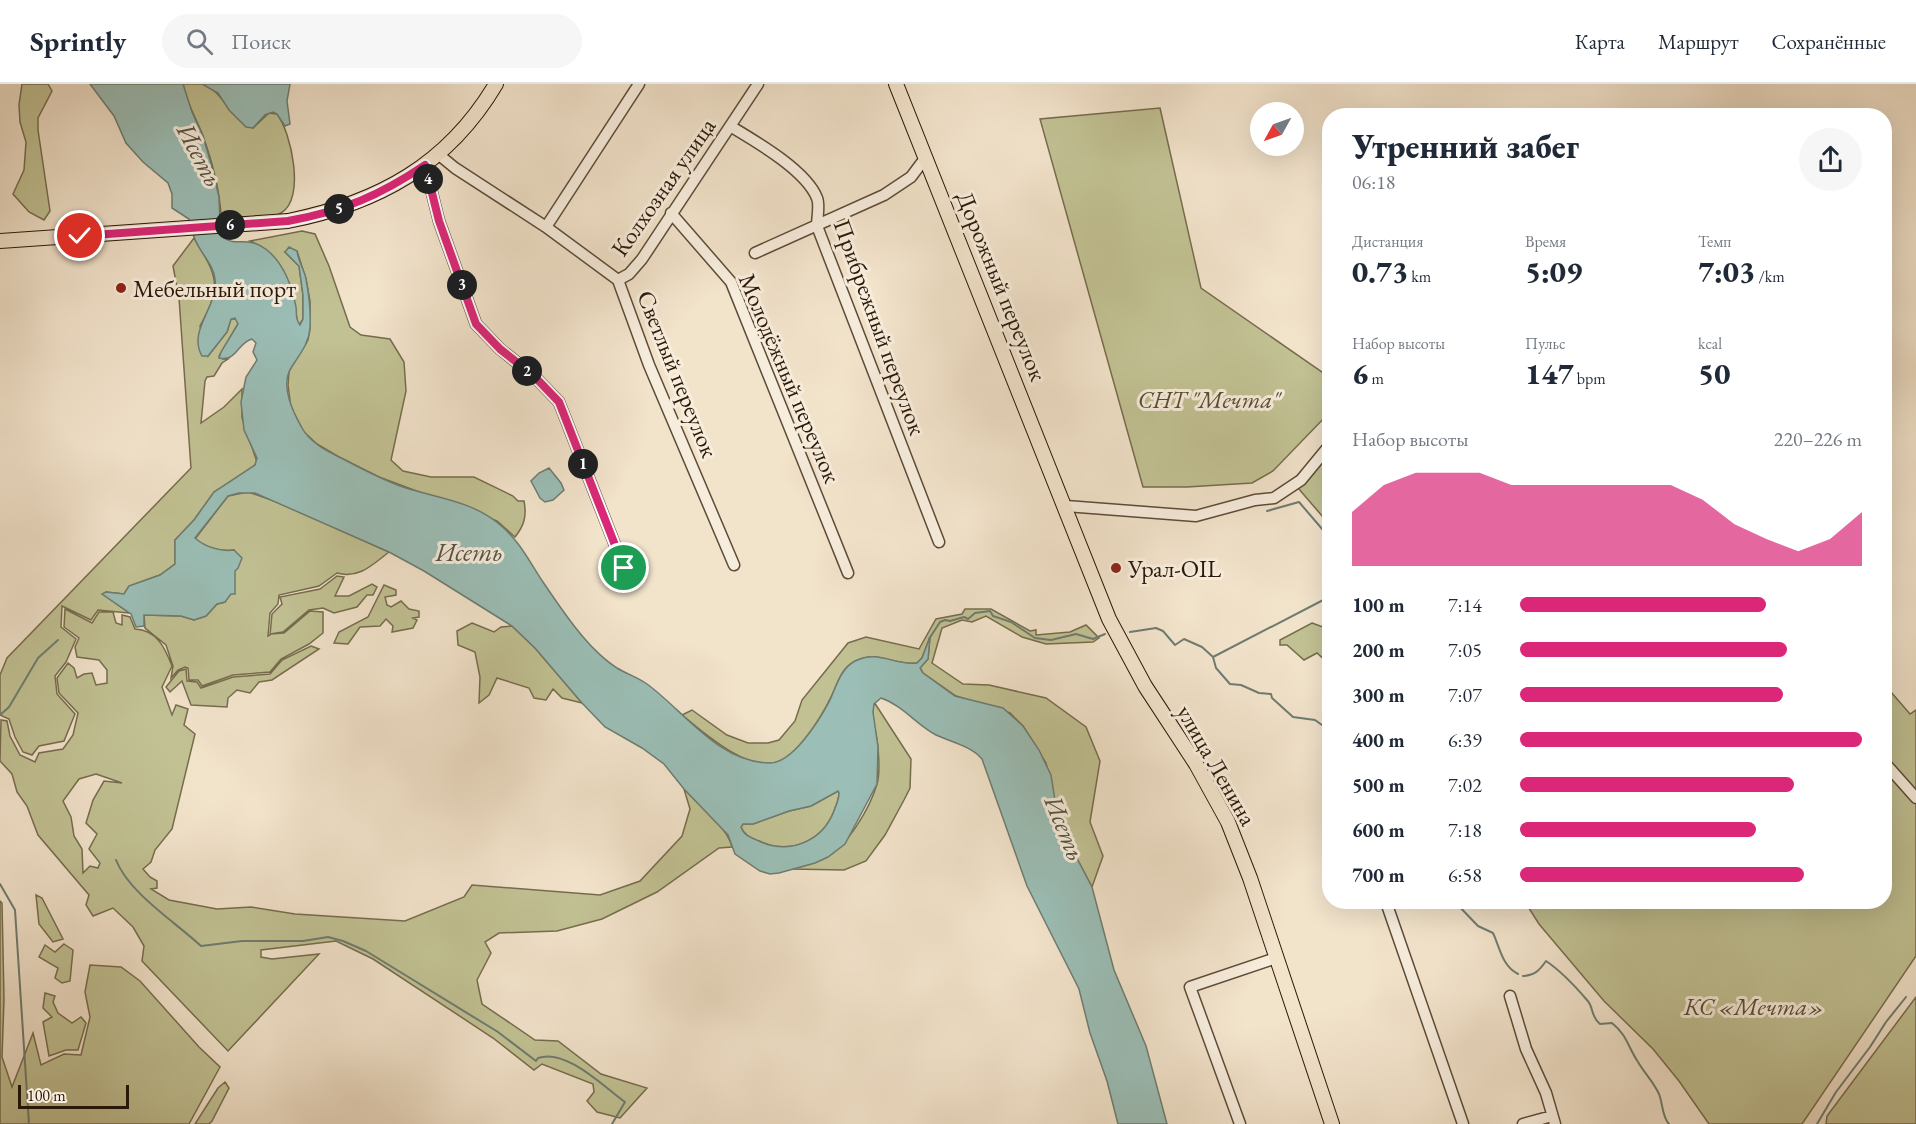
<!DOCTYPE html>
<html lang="ru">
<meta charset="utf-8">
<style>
body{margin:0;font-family:"EB Garamond",serif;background:#f6f6f7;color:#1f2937;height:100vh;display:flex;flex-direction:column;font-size:22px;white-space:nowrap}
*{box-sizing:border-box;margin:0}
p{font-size:20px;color:#747a83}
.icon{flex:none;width:33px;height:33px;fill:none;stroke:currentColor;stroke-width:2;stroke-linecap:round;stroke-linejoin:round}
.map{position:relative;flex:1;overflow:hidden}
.drawer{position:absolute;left:1322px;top:24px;width:570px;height:801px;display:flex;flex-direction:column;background:#fff;border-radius:24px;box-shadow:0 6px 24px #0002}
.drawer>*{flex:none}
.needle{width:39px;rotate:230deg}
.buttons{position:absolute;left:1250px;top:18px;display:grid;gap:12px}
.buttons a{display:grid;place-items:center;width:54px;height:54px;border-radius:50%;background:#fff;box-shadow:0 6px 24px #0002;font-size:30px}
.scale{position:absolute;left:18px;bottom:15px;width:111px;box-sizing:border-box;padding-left:6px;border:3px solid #2b1807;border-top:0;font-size:16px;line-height:21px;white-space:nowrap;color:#2b1807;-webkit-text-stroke:4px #f7eddd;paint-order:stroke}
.pin{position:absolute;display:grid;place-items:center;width:51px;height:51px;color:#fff;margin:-26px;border:3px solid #fff;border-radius:50%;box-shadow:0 2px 6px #0007}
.km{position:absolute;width:30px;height:30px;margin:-15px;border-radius:50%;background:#222;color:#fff;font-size:16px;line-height:30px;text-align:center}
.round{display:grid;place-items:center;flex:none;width:63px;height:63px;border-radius:32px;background:#f6f6f7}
.head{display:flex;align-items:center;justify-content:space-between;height:102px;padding:0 30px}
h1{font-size:33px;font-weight:800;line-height:45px}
.metrics{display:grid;grid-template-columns:repeat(3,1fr);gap:9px;height:102px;padding:6px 30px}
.metrics div{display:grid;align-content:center}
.metrics b{font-size:30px;font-weight:800}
.metrics small{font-size:16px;font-weight:400}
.metrics p{font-size:16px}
.chart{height:168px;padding:12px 30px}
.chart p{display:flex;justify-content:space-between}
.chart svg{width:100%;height:108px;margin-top:6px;fill:#db2777;opacity:.7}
ul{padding:0 30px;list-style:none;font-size:20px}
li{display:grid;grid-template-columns:96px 72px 1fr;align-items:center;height:45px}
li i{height:15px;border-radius:8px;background:#db2777}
header{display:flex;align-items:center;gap:36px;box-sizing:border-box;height:84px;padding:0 30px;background:#fff;border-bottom:2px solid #e0e1e3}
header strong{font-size:28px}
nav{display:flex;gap:33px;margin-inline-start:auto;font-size:21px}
.search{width:420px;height:54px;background:#f6f6f7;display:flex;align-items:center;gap:15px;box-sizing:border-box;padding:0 21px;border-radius:33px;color:#747a83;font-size:22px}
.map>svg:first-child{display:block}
.green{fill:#c1c193;stroke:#766c4d;stroke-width:1.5;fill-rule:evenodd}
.water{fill:#9bbeb6;stroke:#6e7c70;stroke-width:1.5;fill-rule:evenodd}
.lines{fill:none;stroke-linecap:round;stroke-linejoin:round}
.stream{stroke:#6e7c70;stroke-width:2}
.minor-casing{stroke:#5d4b38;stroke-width:13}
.major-casing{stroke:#2b1807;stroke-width:16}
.minor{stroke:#f7eddd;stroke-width:10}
.major{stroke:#f2e3cb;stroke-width:14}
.route-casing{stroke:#fff;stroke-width:12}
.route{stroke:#db2777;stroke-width:8}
.poi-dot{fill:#8f2418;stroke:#f7eddd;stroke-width:2}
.labels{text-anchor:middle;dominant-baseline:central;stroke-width:6;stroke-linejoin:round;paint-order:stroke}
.street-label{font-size:24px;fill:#2b1807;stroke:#f7eddd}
.poi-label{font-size:24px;fill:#2b1807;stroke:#f7eddd;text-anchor:start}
.park-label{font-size:24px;font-style:italic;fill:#584b31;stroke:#f7eddd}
.water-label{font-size:26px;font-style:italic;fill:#525244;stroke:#f7eddd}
</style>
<header>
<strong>Sprintly</strong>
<div class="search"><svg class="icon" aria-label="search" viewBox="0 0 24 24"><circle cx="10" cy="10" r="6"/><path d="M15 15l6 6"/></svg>Поиск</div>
<nav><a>Карта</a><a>Маршрут</a><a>Сохранённые</a></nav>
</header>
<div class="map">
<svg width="1916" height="1040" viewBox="0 0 1916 1040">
<rect width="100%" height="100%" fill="#f2e3cb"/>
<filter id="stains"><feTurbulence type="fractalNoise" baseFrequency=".00333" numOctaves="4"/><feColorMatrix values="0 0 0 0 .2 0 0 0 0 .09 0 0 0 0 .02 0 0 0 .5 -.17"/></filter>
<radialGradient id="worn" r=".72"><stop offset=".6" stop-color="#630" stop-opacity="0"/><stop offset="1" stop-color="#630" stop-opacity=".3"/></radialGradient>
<path class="green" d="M22,0H48L52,7L38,34V46L50,127L44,136L29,128L13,110L24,86L26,58L20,38L19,21Z
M183,0C188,0 197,0 202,0C224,7 228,34 253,44L269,29L277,30C291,48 306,115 281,129C267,137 237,132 221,130C219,104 212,77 203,52C197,35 186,19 183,0Z
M1160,24L1201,204L1329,293V329L1273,387L1252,399L1187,403H1143L1040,35Z
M302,147L315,150L329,182L350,243L361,251L390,255L404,278L406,307L391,376L403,387L431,393H474L513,412L518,417H524C527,432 524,442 515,453L497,437L379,393L339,373L317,360L304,348L291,324L288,301L289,287L308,256L310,244V217L306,195L297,167L285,168L299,182L303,211V235L299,241C295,235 297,229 295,222C290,194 278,169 250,157Z
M194,154C217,192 223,201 200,242L208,272L227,248L231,235H237L238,240L219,272L223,275H228L222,279L214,292L207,293L205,297L201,339L224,323L242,305V334L257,378L252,385L214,408L194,436L175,456V480L160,491L129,502L124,510L106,508L103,510L129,529L98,526L91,536L62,522L61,543L76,555L66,578L55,592L57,610L75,630L64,657L39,662L32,671L23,668L15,653L9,635L0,631V591L7,574L191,384L179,214L173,182Z
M1329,358V440L1292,397Z
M248,408L280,419L389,468C372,481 359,495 337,489L319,502L279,511L278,520L270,529L268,552L270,551L272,530L282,520L280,513L320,505L337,492L344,493L335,512H349L372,500L377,503L373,511H367L357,523L334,529L323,524L309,526L283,548L270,550L284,549L310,527L323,528V549L309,560L281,575L270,588L233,591L202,602L198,596H189L188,584L185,583L178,586L171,594L173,582L166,561L145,544L144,531L181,532L194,536L206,532L217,520L225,518L234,499V466C221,468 205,463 195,455L228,412Z
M384,501L396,506V511L385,513L387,521L391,523L401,517L409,525L419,527V533L413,534L417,536L413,544L392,548L393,542L386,535L380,542L360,543L348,560L334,559L339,548L368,533Z
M65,525L92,539L99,528H113L116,539L122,541V531L130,533L135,545C157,546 165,564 172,582L162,603L172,631L176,621L188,625L184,641L195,650L172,745L155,766L151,778L143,785L150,793L157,797V804L151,805L169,816L217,825L251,823L295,830L405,837L464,813L472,801L600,811L640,797L682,752L690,725L684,705C699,720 728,744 732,763L719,764L657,808L602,835L557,847L499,849L485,858L491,869L477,896L482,920L535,956L558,957L601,990L647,1004L620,1034L597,1028L587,1017L594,1008L593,1000L542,980L534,986L493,954L373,875L336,857L261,866V873L272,875L319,870L228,967L142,877L144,862L133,843L113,824L93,832L86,821L89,811L38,751L27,722L17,708L12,690L0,677L1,636L7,637L10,652L20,671L35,678L39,669L63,665L73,651L78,629L59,609L57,594L68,579L74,584L77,594L84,590L92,589L96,601L107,599V586L99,576L77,573L75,563L79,554L64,543ZM96,690L122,699L104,697L93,716L86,739L97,750L89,765L100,779L98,784L90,782L83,789L82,765L74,752L71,733L63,717L79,695Z
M965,525H991L1030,547L1036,546V551L1070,548L1086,541L1099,554L1093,558L1046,560L1022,553L986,532L972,538L962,536L942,544L932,579L963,600L989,601L1046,614L1086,643L1100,677L1090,738L1103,772L1092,803L1062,746L1046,679L1023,642L1010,629L956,612L923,589L920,584L928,575L930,553L922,574L917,579C895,582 876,565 854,578C840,585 837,602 830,615C821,633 797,672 778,678C747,688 704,649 682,631L692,626L727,651L748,659H768L779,656L795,637L802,616L848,559L866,553L919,565L936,535L962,530Z
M472,539L494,548L501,543L512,542L535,564L582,619L562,614L553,605L546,616L534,614L529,604L497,594L489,611L479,619L480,593L475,568L458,561L457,547Z
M1312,539L1323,543L1329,554V580L1317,569L1304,576L1287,561H1280V556Z
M311,562L319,565L272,596L259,598L250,609L237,606L228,614L227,623L191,621L182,597L170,608L166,603L179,587L186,585L187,597L197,598L201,604L233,593L270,590L282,576Z
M1884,600L1910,630L1916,626V872L1802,1040H1709L1679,997L1653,965L1604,917L1539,840L1525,818H1884Z
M874,618L911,675L910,704L904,716L885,751L866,777L844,786L790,785C802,782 814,780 825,774C847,763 870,724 877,700C880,690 879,675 878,664C877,649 870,633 874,618Z
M838,707L839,709C839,716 836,721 834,727C822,758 789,771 759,757C752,754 744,752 741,743L743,740H753L789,727L811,722Z
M36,811L42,814L63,855L53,858L39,840Z
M0,817L2,819L4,915L2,973L12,1003L33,949L41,981L64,970L81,971L90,933L85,908L90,881L121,883L140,897L199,963L220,983L189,1040H0Z
M64,860L73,866L70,897L62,899L55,894L58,884L39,873L45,861L55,868Z
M45,909L55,912L53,918L58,929L72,939L81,933L86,939L78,966H66L49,972L43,938L52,933L43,924Z
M1916,913V1040H1826L1827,1032Z
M225,998L229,1004L212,1037L209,1040H195L218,1004Z"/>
<path class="water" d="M90,0H183L192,28L203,52L212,83L219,113L220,138L224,154C237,163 248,151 267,166C284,180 292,202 296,223C297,230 295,235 300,241L303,235V211L299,182L285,168L289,163L297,167C298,177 304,185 306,195C309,211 311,228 310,244C309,260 299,271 291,284C280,302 293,328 302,344C311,360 329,368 345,376C364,386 383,396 403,403C436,414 472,417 499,440C519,456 529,477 543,498C556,517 569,537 584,554C592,564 606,577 617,584C627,590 637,593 647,600C684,627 718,678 769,679C792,680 819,637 829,618C836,604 840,585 855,577C880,565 893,582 917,579L922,574L930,553L928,575L920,584L923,589L955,612L1003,624L1023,642L1039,666L1051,691L1056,723L1062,746L1092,803L1114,886L1146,962L1167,1040H1118L1107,997L1090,949L1079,905L1027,802L982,675C971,662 951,658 936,651C917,641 902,621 881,614L874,620L873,628L878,663L877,700L845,760L828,773L815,779L779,789L770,790L760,787L735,770L728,751L684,705L664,680L642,664L605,643L582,619L535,564L512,542L424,487L389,468L255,409H239L228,412L195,454C205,463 221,468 234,466L242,474L238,484L235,487V510H231L225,518L217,520L206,532L194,536L181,532L144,531V542L136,543L131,530L102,510L106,508L124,510L129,502L160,491L175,480V456L194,436L214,408L255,381L257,374L244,346L241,318L246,293L257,276L253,268L256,259L252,255C237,259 237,278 219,274L221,268L238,240L235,234L231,235L227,248L208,272H202C187,246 219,222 215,195C213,179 199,168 194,153C192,147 192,141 189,135L172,124V110L168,99L143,78L126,59L114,32ZM838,707L839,709C839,716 836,721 834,727C822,758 789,771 759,757C752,754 744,752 741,743L743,740H753L789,727L811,722Z
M202,0H290L287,17L290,40L285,42L277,30L273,28L265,31L253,44L246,43L229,26L218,9Z
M549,384L561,399L564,406L553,416L545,418L540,414L531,397L539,389Z"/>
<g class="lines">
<path class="stream" d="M1267,427L1299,418L1329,453
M1130,548L1156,544L1163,547L1175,561L1184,555L1202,563L1213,573L1216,584L1230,600L1241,601L1259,609L1271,610L1272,614L1293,633L1315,636L1329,646
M929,555L940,538L945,536L950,537L964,533L968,535L975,529L990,527L993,532L1011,538L1035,554L1051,556L1076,550L1093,555L1105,550
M1213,573L1329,513
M0,631L9,623L38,574L58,556
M116,776C129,809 174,837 201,862L242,857H303L328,853L343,857L366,867L498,948L536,977L538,974C566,964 604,1003 625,1018L612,1040
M0,800L15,826L29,1040
M1455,818L1478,842L1493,849C1500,864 1502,882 1518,890
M1523,892C1535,891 1539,887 1546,877C1561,887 1575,902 1587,916C1594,923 1590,932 1600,940L1612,939C1627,951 1628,963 1638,978C1645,990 1653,997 1659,1010C1663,1020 1662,1033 1669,1040
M1817,1040L1836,1008L1870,963L1886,938L1906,913"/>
<defs>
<path id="minor" d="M730,42C755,57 806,86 817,114C820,121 817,134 817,142L939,458
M438,70L455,84L546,143L639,0
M425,81L439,137L476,240L500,265L534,292L559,318L624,484
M671,129L731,198L848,489
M546,143L618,196L649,281L734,481
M755,169L884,111L911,93L926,73
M618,196L629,190L642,175L758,0
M1066,422L1196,432L1255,416L1274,414L1301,396L1329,362
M1884,678L1916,714
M1386,818L1463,1040
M1510,912L1526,965L1546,1009L1555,1040
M1240,1040L1190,903L1276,874
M1523,1040L1552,1032"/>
<path id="major" d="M896,0L1109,535L1145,602L1196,680L1228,738L1250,794L1332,1040
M0,157L288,137C378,119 448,81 496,0"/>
</defs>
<use href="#minor" class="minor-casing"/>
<use href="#major" class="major-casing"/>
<use href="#minor" class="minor"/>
<use href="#major" class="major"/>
</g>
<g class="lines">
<defs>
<path id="route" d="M80,152L288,137C343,127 379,112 425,81L439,137L476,240L500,265L534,292L559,318L624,484"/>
</defs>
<use href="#route" class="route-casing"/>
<use href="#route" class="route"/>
</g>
<g class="poi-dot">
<circle cx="121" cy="204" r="6"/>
<circle cx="1116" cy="484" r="6"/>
</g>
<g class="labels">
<g class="street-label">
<text transform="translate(663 103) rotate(-55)">Колхозная улица</text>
<text transform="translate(1002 202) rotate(68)">Дорожный переулок</text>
<text transform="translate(880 243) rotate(70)">Прибрежный переулок</text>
<text transform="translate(678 290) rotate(68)">Светлый переулок</text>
<text transform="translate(790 294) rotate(67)">Молодёжный переулок</text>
<text transform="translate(1217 681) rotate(60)">улица Ленина</text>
</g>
<g class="poi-label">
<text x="133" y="204">Мебельный порт</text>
<text x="1128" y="484">Урал-OIL</text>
</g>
<g class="park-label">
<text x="1209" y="315">СНТ "Мечта"</text>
<text x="1754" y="922">КС «Мечта»</text>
</g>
<g class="water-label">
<text transform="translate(200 71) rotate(62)">Исеть</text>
<text x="469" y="468">Исеть</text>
<text transform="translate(1065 744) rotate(68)">Исеть</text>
</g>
</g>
<rect width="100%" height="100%" filter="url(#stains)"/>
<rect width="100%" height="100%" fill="url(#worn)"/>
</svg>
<div class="buttons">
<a><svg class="needle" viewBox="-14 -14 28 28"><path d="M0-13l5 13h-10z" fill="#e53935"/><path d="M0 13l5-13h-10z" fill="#747a83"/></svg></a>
</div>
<div class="scale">100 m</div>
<div class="pin" style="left:624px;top:484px;background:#1e9e55"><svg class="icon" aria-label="arrive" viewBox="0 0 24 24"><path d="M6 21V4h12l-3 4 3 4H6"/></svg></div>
<div class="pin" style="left:80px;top:152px;background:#d93025"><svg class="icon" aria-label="check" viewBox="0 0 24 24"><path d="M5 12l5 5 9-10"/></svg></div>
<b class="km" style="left:583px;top:380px">1</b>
<b class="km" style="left:527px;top:287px">2</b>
<b class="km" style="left:462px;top:201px">3</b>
<b class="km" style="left:428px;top:95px">4</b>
<b class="km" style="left:339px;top:125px">5</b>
<b class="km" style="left:230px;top:141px">6</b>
<section class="drawer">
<div class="head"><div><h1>Утренний забег</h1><p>06:18</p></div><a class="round"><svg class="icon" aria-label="share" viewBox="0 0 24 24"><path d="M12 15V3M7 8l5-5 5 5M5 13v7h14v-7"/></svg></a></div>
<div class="metrics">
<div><p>Дистанция</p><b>0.73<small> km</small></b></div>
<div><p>Время</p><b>5:09</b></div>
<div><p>Темп</p><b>7:03<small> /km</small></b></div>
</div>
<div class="metrics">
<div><p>Набор высоты</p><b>6<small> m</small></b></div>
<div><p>Пульс</p><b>147<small> bpm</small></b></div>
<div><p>kcal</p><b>50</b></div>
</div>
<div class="chart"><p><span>Набор высоты</span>220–226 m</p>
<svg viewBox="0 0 160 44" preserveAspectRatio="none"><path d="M0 44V22L10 11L20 6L30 6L40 6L50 11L60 11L70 11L80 11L90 11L100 11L110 17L120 27L130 33L140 38L150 33L160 22V44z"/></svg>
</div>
<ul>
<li><b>100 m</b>7:14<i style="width:72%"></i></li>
<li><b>200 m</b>7:05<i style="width:78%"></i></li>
<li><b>300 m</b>7:07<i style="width:77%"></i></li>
<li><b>400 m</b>6:39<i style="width:100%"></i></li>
<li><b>500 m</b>7:02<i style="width:80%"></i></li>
<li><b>600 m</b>7:18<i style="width:69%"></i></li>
<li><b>700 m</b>6:58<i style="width:83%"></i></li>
</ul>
</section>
</div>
